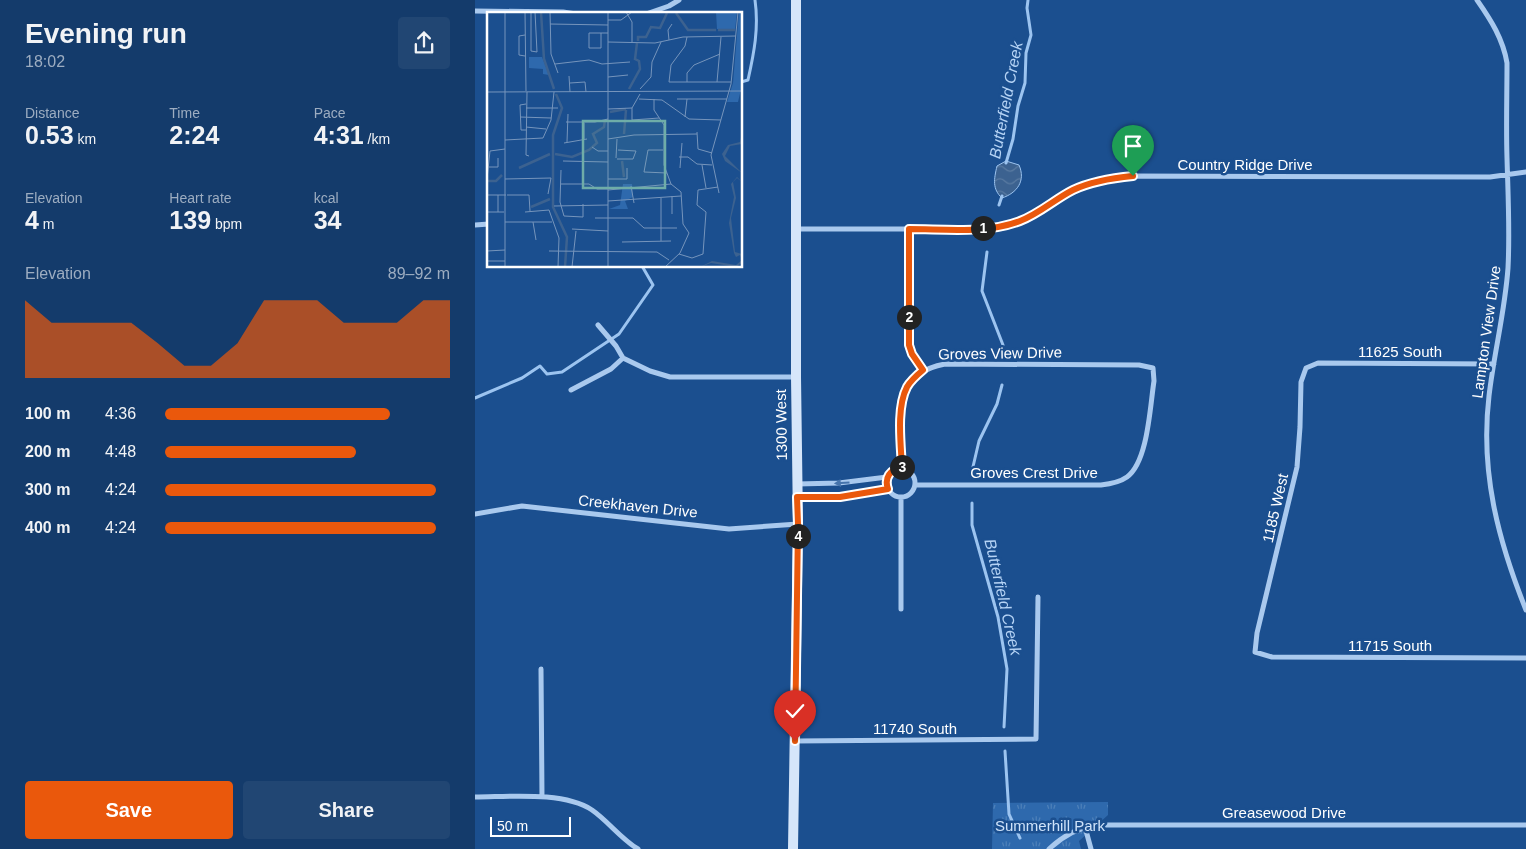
<!DOCTYPE html>
<meta charset="utf-8">
<style>
body{margin:0;font-family:Arial,sans-serif;background:#214673;color:#f1f3f6;height:100vh;display:flex;flex-direction:column;font-size:19px;white-space:nowrap}
*{box-sizing:border-box;margin:0}
p{font-size:16px;color:#9dadc1}
.icon{flex:none;width:28px;height:28px;fill:none;stroke:currentColor;stroke-width:2;stroke-linecap:round;stroke-linejoin:round}
.map{position:relative;flex:1;overflow:hidden}
.sheet{display:flex;flex-direction:column;background:#143b6b;width:475px}
.sheet>*{flex:none}
.scale{position:absolute;left:15px;bottom:12px;width:81px;box-sizing:border-box;padding-left:5px;border:2px solid #fff;border-top:0;font-size:14px;line-height:18px;white-space:nowrap;color:#fff;-webkit-text-stroke:4px #1b4f8f;paint-order:stroke}
.pin{position:absolute;display:grid;place-items:center;width:42px;height:42px;color:#fff;margin:-51px -21px;border-radius:50% 50% 50% 0;rotate:-45deg;box-shadow:0 0 5px #0007}
.pin .icon{rotate:45deg}
.km{position:absolute;width:25px;height:25px;margin:-12px;border-radius:50%;background:#222;color:#fff;font-size:14px;line-height:25px;text-align:center}
.round{display:grid;place-items:center;flex:none;width:52px;height:52px;border-radius:5px;background:#214673}
.headline{display:flex;align-items:center;justify-content:space-between;height:85px;padding:0 25px}
h1{font-size:28px;font-weight:800;line-height:38px}
.stats{display:grid;grid-template-columns:repeat(3,1fr);gap:8px;height:85px;padding:5px 25px}
.stats div{display:grid;align-content:center}
.stats b{font-size:25px;font-weight:800}
.stats small{font-size:14px;font-weight:400}
.stats p{font-size:14px}
.chart{height:140px;padding:10px 25px}
.chart p{display:flex;justify-content:space-between}
.chart svg{width:100%;height:90px;margin-top:5px;fill:#ea580c;opacity:.7}
.button{display:flex;gap:10px;margin-top:auto;padding:10px 25px}
.button a{flex:1;height:58px;border-radius:5px;background:#ea580c;color:#fff;font-size:20px;font-weight:800;line-height:58px;text-align:center}
.button a+a{background:#214673;color:#f1f3f6}
ul{padding:0 25px;list-style:none;font-size:16px}
li{display:grid;grid-template-columns:80px 60px 1fr;align-items:center;height:38px}
li i{height:12px;border-radius:6px;background:#ea580c}
main{display:flex;flex:1;min-height:0}
.map>svg:first-child{display:block}
.grass{fill:url(#grass-tufts)}
.water{fill:url(#water-waves);stroke:#9cc4f0}
.lines{fill:none;stroke-linecap:round;stroke-linejoin:round}
.stream{stroke:#9cc4f0;stroke-width:3}
.street{stroke:#a9c9ee;stroke-width:5}
.secondary{stroke:#d6e6fa;stroke-width:10}
.oneway{fill:#4674ac}
.route-casing{stroke:#fff;stroke-width:10}
.route{stroke:#ea580c;stroke-width:6}
.labels{text-anchor:middle;dominant-baseline:central;stroke-width:5;stroke-linejoin:round;paint-order:stroke}
.street-label{font-size:15px;fill:#fff;stroke:#1b4f8f}
.park-label{font-size:15px;fill:#cfe3fa;stroke:#1b4f8f}
.water-label{font-size:16px;font-style:italic;fill:#b5d3f5;stroke:#1b4f8f}
.inset-river{fill:none;stroke:#3c6290;stroke-width:2.5}
.inset-road{fill:none;stroke:#7695bc;stroke-width:1}
.view{fill:#6fada8;fill-opacity:0.15;stroke:#6fada8;stroke-width:2.5}
.inset-edge{fill:none;stroke:#fff;stroke-width:2.5}
</style>
<main>
<section class="sheet">
<div class="headline"><div><h1>Evening run</h1><p>18:02</p></div><a class="round"><svg class="icon" aria-label="share" viewBox="0 0 24 24"><path d="M12 15V3M7 8l5-5 5 5M5 13v7h14v-7"/></svg></a></div>
<div class="stats">
<div><p>Distance</p><b>0.53<small> km</small></b></div>
<div><p>Time</p><b>2:24</b></div>
<div><p>Pace</p><b>4:31<small> /km</small></b></div>
</div>
<div class="stats">
<div><p>Elevation</p><b>4<small> m</small></b></div>
<div><p>Heart rate</p><b>139<small> bpm</small></b></div>
<div><p>kcal</p><b>34</b></div>
</div>
<div class="chart"><p><span>Elevation</span>89–92 m</p>
<svg viewBox="0 0 160 44" preserveAspectRatio="none"><path d="M0 44V6L10 17L20 17L30 17L40 17L50 27L60 38L70 38L80 27L90 6L100 6L110 6L120 17L130 17L140 17L150 6L160 6V44z"/></svg>
</div>
<ul>
<li><b>100 m</b>4:36<i style="width:79%"></i></li>
<li><b>200 m</b>4:48<i style="width:67%"></i></li>
<li><b>300 m</b>4:24<i style="width:95%"></i></li>
<li><b>400 m</b>4:24<i style="width:95%"></i></li>
</ul>
<div class="button"><a>Save</a><a>Share</a></div>
</section>
<div class="map">
<svg width="1051" height="849" viewBox="0 0 1051 849">
<defs>
<pattern id="grass-tufts" width="24" height="20" patternUnits="userSpaceOnUse" patternTransform="scale(1.25)"><rect width="24" height="20" fill="#2e69ad"/><path d="M3 7l-1-3M5 7V3M7 7l1-3M15 17l-1-3M17 17v-4M19 17l1-3" fill="none" stroke="#4d80b9"/></pattern>
<pattern id="water-waves" width="16" height="10" patternUnits="userSpaceOnUse" patternTransform="scale(1.25)"><rect width="16" height="10" fill="#3c6290"/><path d="M0 5q4-4 8 0t8 0" fill="none" stroke="#597aa1"/></pattern>
</defs>
<rect width="100%" height="100%" fill="#1b4f8f"/>
<path class="grass" d="M633,802V815L604,841L606,849H517L518,803Z"/>
<path class="water" d="M531,161L544,165C551,181 542,193 527,198C517,189 519,179 522,166Z"/>
<g class="lines">
<path class="stream" d="M266,82L273,80C279,53 284,28 280,0
M531,163L538,139L543,106L550,83L551,53L556,35L552,8L553,0
M524,205L527,196
M512,252L507,291L528,345
M0,398L47,378L65,366L72,374L87,372L144,334L178,285L167,266
M497,471L504,441L522,404L527,385
M497,503V525L523,617L532,669L529,727
M530,751L534,814L545,838"/>
<path class="street" d="M1002,0C1016,20 1028,39 1032,63C1032,95 1031,127 1032,158C1033,195 1035,231 1033,268C1030,311 1019,353 1014,396C1005,472 1023,540 1051,610
M0,11L88,12L101,14
M171,14L194,6L204,0
M0,225L14,224
M321,229H506C527,227 547,222 565,211C576,204 587,196 598,190C617,181 637,178 658,176L1015,177L1051,172
M434,229L435,345L437,354L448,370
M123,325L141,346L148,358L175,371L195,377H321
M1019,364L843,363L831,368L826,382L825,427L822,467L782,633L780,652L797,657L1051,658
M96,390L136,369L148,358
M427,468C426,425 413,374 470,364L664,365L678,368L679,381C675,406 673,462 652,477C645,482 635,484 626,485H440
M412 483a14 14 0 1 1 28 0a14 14 0 1 1-28 0Z
M322,484L364,483L412,477
M323,497H365L413,489
M0,514L47,506L254,529L323,524
M426,609V497
M66,669L67,797
M320,741L561,739L563,597
M0,797C33,797 88,791 117,810C133,821 146,839 163,849
M610,827L616,849
M574,849C588,836 602,828 620,825H1051"/>
<path class="secondary" d="M318,849L323,524L321,377V0"/>
</g>
<defs><path id="oneway-solid" d="M-6-.8H1V-3.2L6.5 0L1 3.2V.8H-6Z" transform="scale(1.25)"/></defs>
<use class="oneway" href="#oneway-solid" transform="translate(367 483) rotate(176)"/>
<g class="lines">
<defs>
<path id="route" d="M320,741L323,524L322,497H365L413,489C409,478 415,469 427,468C426,445 421,408 432,387C436,380 442,375 448,370L437,354L434,345V229C470,229 511,234 545,221C564,214 580,199 598,190C617,181 637,178 658,176"/>
</defs>
<use href="#route" class="route-casing"/>
<use href="#route" class="route"/>
</g>
<g class="labels">
<g class="street-label">
<text x="770" y="164">Country Ridge Drive</text>
<text transform="translate(1011 332) rotate(-82)">Lampton View Drive</text>
<text x="925" y="351">11625 South</text>
<text transform="translate(525 353) rotate(-1)">Groves View Drive</text>
<text transform="translate(306 425) rotate(-91)">1300 West</text>
<text x="559" y="472">Groves Crest Drive</text>
<text transform="translate(163 506) rotate(6)">Creekhaven Drive</text>
<text transform="translate(800 508) rotate(-77)">1185 West</text>
<text x="915" y="645">11715 South</text>
<text x="440" y="728">11740 South</text>
<text x="809" y="812">Greasewood Drive</text>
</g>
<g class="park-label">
<text x="575" y="825">Summerhill Park</text>
</g>
<g class="water-label">
<text transform="translate(531 100) rotate(-79)">Butterfield Creek</text>
<text transform="translate(528 597) rotate(77)">Butterfield Creek</text>
</g>
</g>
<g transform="translate(12 12)">
<rect width="255" height="255" fill="#1b4f8f"/>
<path d="M229,0H250L248,18L230,17ZM252,0H255V73L251,90H240L246,71ZM42,45H55L62,63L56,62V57L42,56ZM136,172H145L146,185L138,189L141,197H122L133,193Z" fill="#2e69ad"/>
<path d="M255,120V132L243,134L238,144L255,161L238,149L235,142L241,133L253,130ZM250,165L255,170L250,166L246,170L249,186L244,206L248,240L255,242V251L249,255L224,251L213,255L225,249L249,253L255,248L253,243L249,245L247,241L242,211L247,185L244,172Z" fill="#3c6290"/>
<path class="inset-river" d="M54,0L57,47L67,77M189,1L201,18H229M231,18H248M151,29V25H159L164,15L173,16L180,1M142,77L153,57L152,49L148,47L150,31M69,82L75,96L66,123V195L80,225L78,255M123,100L139,97M137,122L139,98M68,142L85,145L102,138L110,131L106,122L117,115L118,108M135,149L137,165M32,156L63,142M0,169H9L15,163M44,195L63,187"/>
<path class="inset-road" d="M38,0L39,79M44,0V39L50,40L48,0M63,0L64,42L71,61M139,0L145,10V30M121,8H134L145,0M63,12L121,13M114,21V36H102V21H121M200,25L198,34L184,53L182,70H244M182,28L181,18L185,12M121,30L168,31L196,25L249,24M38,44L32,43V24L38,23M68,52L102,48L115,52L143,50M82,64L83,80M121,65L141,63M200,70V61L207,53L233,42M230,70L234,25M83,71L98,70L99,80M153,77L164,65L165,50L174,30M1,80L255,79M40,80L39,143L42,144M153,82L145,96V108L172,106M152,87L175,88L202,107L234,108M167,87V98L177,113V153L184,172L194,180L196,212L202,221L193,241L178,255M190,87H240M39,96H71M121,97L145,96M33,105L64,106M198,105L200,87M79,110H108L121,107M39,115L59,117M39,118H34L33,93L39,92M210,120L211,137L225,141M97,127V111M121,127L147,123L210,122M18,128L56,126L64,108L67,80M80,130L81,102M77,131L100,127M105,135L111,139H121M176,138H161L157,160L180,161M192,145H201L210,152L225,153M129,146L130,127M130,147H146L149,139L131,138M76,149L121,150M215,153L219,176M2,155H11V146M193,156L195,131M74,158L73,190L77,204L96,205V192M0,167L3,139L18,137M18,167L64,166L61,182M121,167H140V156M74,172H102L110,177H121M144,174L147,191M121,178L184,172M211,178L231,175M232,181L224,143L244,72L251,0M0,183H19M11,183V200M20,183H42L43,199M174,186V229M121,189L194,184M67,194L121,193M0,200H17M38,200L62,198L72,226L71,255M185,202V184M108,206H146L157,216H190M18,210H65M46,210L49,228M85,217L121,219M135,230L184,229M0,239L18,238M62,239L170,240L182,248M192,242L205,246L216,242L219,200L210,193L211,178M0,249H18M18,255V0M85,255L89,219M121,255V0"/>
<path class="view" d="M96,109H178V176H96Z"/>
<rect width="255" height="255" class="inset-edge"/>
</g>
</svg>
<div class="scale">50 m</div>
<div class="pin" style="left:658px;top:176px;background:#1e9e55"><svg class="icon" aria-label="arrive" viewBox="0 0 24 24"><path d="M6 21V4h12l-3 4 3 4H6"/></svg></div>
<div class="pin" style="left:320px;top:741px;background:#d93025"><svg class="icon" aria-label="check" viewBox="0 0 24 24"><path d="M5 12l5 5 9-10"/></svg></div>
<b class="km" style="left:508px;top:228px">1</b>
<b class="km" style="left:434px;top:317px">2</b>
<b class="km" style="left:427px;top:467px">3</b>
<b class="km" style="left:323px;top:536px">4</b>
</div>
</main>
